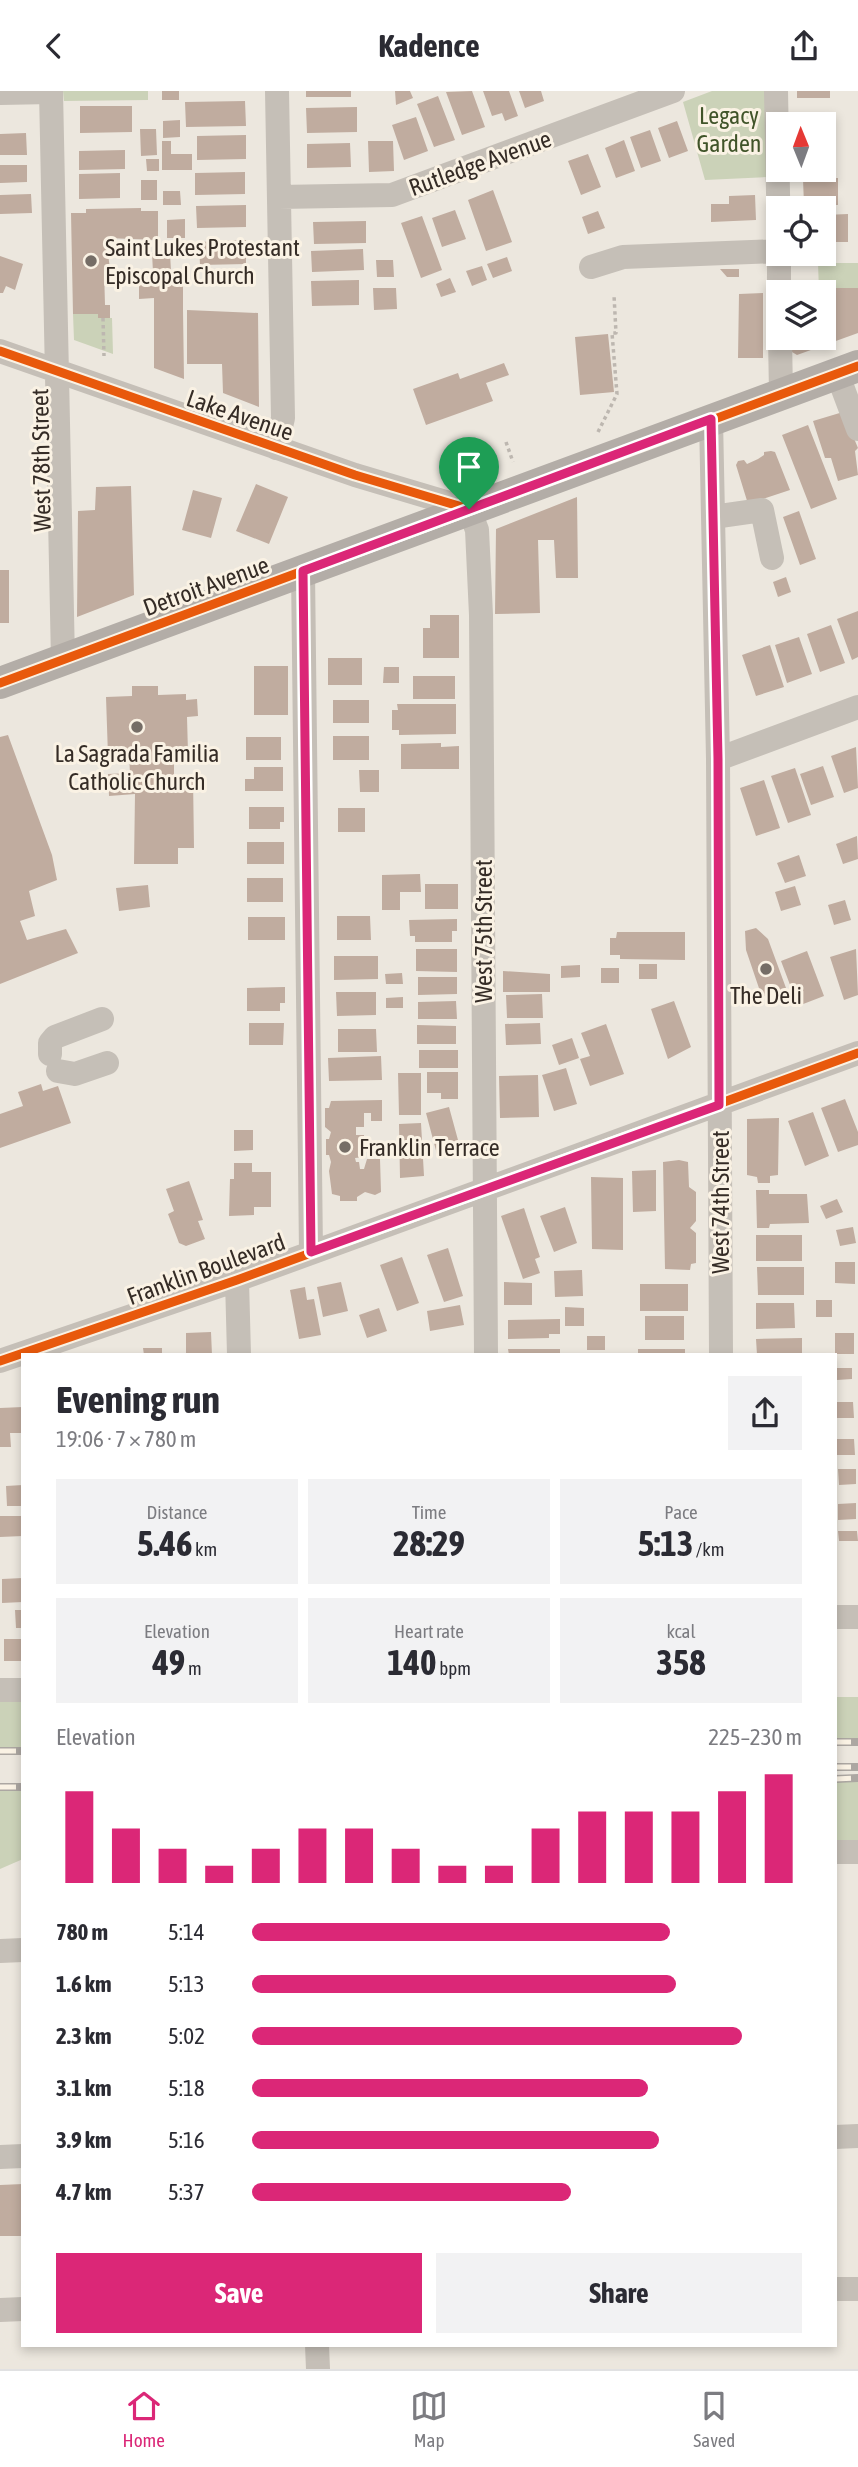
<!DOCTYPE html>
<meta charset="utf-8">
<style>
body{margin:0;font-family:"Asap Condensed",sans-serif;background:#f2f2f3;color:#2b2b33;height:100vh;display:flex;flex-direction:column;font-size:26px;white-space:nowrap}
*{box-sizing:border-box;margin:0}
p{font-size:23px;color:#7c7c81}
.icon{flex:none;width:38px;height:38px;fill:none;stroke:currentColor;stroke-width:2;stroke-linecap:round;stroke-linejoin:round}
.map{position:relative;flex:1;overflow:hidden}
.sheet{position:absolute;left:21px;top:1262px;width:816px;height:994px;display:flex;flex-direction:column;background:#fff;border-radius:0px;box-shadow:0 4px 10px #0003}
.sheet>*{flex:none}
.needle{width:46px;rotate:359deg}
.controls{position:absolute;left:766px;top:21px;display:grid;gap:14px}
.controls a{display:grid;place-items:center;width:70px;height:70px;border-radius:0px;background:#fff;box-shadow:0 4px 10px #0003;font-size:35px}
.pin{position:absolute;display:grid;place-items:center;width:60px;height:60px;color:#fff;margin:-72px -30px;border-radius:50% 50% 50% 0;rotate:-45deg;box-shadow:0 0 7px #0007}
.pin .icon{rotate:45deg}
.round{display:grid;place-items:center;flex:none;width:74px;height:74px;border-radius:0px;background:#f2f2f3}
.overview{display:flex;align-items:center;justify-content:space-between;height:119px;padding:0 35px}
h1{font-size:38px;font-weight:700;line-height:52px}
.figures{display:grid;grid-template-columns:repeat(3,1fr);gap:10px;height:119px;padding:7px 35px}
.figures div{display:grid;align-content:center;border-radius:0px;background:#f2f2f3;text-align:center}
.figures b{font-size:35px;font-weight:700}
.figures small{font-size:19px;font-weight:400}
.figures p{font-size:19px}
.chart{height:196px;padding:14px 35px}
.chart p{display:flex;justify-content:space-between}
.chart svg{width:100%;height:126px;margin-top:7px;stroke:#db2777;stroke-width:6}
.button{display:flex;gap:14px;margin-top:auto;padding:14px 35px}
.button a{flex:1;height:80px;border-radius:0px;background:#db2777;color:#fff;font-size:28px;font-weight:700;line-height:80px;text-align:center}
.button a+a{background:#f2f2f3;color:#2b2b33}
ul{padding:0 35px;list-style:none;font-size:23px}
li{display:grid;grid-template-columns:112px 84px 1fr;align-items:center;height:52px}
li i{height:18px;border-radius:9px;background:#db2777}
header{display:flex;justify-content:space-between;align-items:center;height:91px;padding:0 35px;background:#fff;font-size:32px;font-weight:700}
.menu{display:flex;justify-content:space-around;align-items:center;height:98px;border-top:2px solid #e1e1e2;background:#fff;font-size:19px;color:#7c7c81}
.menu a{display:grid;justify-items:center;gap:4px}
.menu .active{color:#db2777}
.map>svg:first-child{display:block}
.green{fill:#cbd2b8}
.building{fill:#c0ac9f}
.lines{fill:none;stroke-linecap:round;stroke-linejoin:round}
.path{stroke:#bdb7b0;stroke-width:3.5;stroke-dasharray:3.5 3.5;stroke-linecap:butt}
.minor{stroke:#c5bfb7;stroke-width:24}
.major{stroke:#b3ada7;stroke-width:32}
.rail-casing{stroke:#aca7a2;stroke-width:8}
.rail{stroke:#faf2e4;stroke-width:5;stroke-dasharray:16;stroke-linecap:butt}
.cycleway-casing{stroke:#faf2e4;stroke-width:13}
.cycleway{stroke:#e8590c;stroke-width:9}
.route-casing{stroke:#fff;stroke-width:14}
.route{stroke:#db2777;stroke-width:9}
.poi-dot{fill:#756d66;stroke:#faf2e4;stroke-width:2.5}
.labels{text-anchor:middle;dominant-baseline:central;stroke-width:6;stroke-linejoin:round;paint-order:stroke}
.park-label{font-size:24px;fill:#405429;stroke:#faf2e4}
.street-label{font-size:24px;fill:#352c26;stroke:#faf2e4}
.poi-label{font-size:24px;fill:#352c26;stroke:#faf2e4;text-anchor:start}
</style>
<header><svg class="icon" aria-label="back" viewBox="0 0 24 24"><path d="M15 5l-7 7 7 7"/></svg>Kadence<svg class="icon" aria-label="share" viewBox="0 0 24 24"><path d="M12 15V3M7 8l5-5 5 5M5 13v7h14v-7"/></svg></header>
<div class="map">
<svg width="858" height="2278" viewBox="0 0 858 2278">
<rect width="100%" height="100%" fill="#ece7de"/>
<path class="green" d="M63,0H148V9L64,10Z
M712,0H765L767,86L705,89L683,11Z
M818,172H858V197H832L831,214H824V201H819Z
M73,223H98L99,227H112L113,263L74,249Z
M0,1599H23V1660H0Z
M835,1606H858V1651H835Z
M858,1687V1761H835V1688Z
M0,1696H23V1768L0,1778Z"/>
<path class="building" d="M162,0H179V9H162Z
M306,0H351V6H306Z
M395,0H410L413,7L396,14Z
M472,0L485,36L462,44L446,1Z
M483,0H509L518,25L505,30L502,22L492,25Z
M519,0H541L544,10L525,17Z
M797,0H830V7H797Z
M438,5L455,49L434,56L417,13Z
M245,10L246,35L186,36L185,11Z
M80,15H132V41L80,42Z
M357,16V41L307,42L306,17Z
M416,26L428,60L404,69L392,34Z
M180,29V46L163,47V30Z
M677,30L688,60L669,67L658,37Z
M140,38H156L157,64L141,65Z
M650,39L661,70L641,77L630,46Z
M26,42L27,64H0V43Z
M246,44V68L197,69V45Z
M624,49L635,80L616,87L605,57Z
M162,50H171V63H192V79H162Z
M368,50H393L394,80L369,81Z
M350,52L351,76L307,77V53Z
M125,59V78L79,79V60Z
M588,63L601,96L581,104L568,70Z
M146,68H159V80H147Z
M0,74H27V91L0,92Z
M245,81V103L195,104V82Z
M120,82V107L79,108V83Z
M838,87V114H804L803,88Z
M141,89H157V109H141Z
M493,99L512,151L486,160L468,109Z
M163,100H180L181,114H163Z
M31,103L32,122L0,123V104Z
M755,104L756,129L711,131V113H729V105Z
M246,114V136L197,137L196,115Z
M141,117V120H158V149L106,147L110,178H104L105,214H110V227H98V223H73L71,122H86V118Z
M455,119L466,148L442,156L432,127Z
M598,120L605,137L588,143L582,126Z
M848,123V151H824V124Z
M422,125L442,179L421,187L401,132Z
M185,128V147H167V129Z
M366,130V152L314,153L313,131Z
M246,149V173L200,174L199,151Z
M363,158L364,179L312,181L311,160Z
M152,162H170L171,180L153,181Z
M0,165L23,173L15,199L6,195L3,202H0Z
M507,166L512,180L493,187L487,173Z
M376,169H393L394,186H377Z
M482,175L487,189L472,195L466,180Z
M720,178H739V186H727Z
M450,187L456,201L441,206L436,193Z
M359,189V214L312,215L311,190Z
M183,192V219L184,288L154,277V207L139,208V193Z
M373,197H396L397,218L374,219Z
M831,197H858V242L797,264L792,261V247H824V214H831Z
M763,202V267H738L739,203Z
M187,219L258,222L259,316L223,302L222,273H187Z
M608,243L614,301L580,304L575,246Z
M504,272L509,284L486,292L493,310L426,334L413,298L458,282L460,288Z
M843,321L858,357L855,360L858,384L838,390L831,367H825L813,330Z
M808,334L837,408L811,418L782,344Z
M771,360L775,361L790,399L748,413L736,374L738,370L744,369L747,373L758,368L764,364V361Z
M256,393L288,406L269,453L236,440Z
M131,395L134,504L77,526L78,420L95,419L96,396Z
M193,399L222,407L211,447L182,439Z
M577,406L578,487H556L554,449H538L540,522L495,523L496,438Z
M799,420L816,468L800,474L783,426Z
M0,479H9V532H0Z
M786,486L791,501L778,506L773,491Z
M858,520V566L852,569L837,528Z
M430,524H459V567H423V537H430Z
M831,534L845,572L820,581L807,543Z
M799,546L812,583L787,592L775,554Z
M770,554L784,596L756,605L742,564Z
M328,567H362V594H328Z
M254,575H288V624H254Z
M384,576H399V592H383Z
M413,585H455V608H413Z
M132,595H158V604L186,603V609L197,608L198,625L187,626L188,662H174V684L193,686L194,757H178V773H134L135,703L109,705L108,683L130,682L129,664L108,665L106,606L132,605Z
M333,609H369V632H333Z
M397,613H456V643L399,644V639H392V619H398Z
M8,644L52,764L57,789L29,800L35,825L20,830L27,849L66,838L78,862L0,893V646Z
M333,645H369V669H333Z
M246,646H281V669H246Z
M441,652V656L459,655V678H401V653Z
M856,656L858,697L844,702L831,665Z
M823,675L834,706L811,714L800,683Z
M254,676H283V700H245V688H254Z
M795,677L811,724L788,732L771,685Z
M359,679H379V701H360Z
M764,689L780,737L756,745L740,697Z
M249,716H284V731H280V738H249Z
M338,717H365V741H338Z
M857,745L858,768L843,773L836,753Z
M247,751H284V773H247Z
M799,764L806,785L785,792L777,772Z
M420,783L421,801H400V819H382V784Z
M247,787H283V811H247Z
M425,793H458V818H425Z
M148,794L150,816L119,820L116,797Z
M795,795L801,814L781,820L775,801Z
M845,809L851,829L834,834L828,814Z
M337,825H370L371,849H337Z
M248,826H285V849H248Z
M457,828V840H452V851H415V845H410L409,829Z
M756,837L768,848L786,897L762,906L746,859L745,840Z
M617,841H685V869L620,868V864H610V847H616Z
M416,858H457V881L416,880Z
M856,858L858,904L844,909L830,866Z
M807,860L824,905L798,915L781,870Z
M334,865H378V888L334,889Z
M639,873H657V888H639Z
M580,874V886L561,887V875Z
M601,877H619V892H601Z
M503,880L550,883V901H503Z
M402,882L403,893H386L385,883Z
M418,886H457V903L418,904Z
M285,896V912H280V920H247V897Z
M336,901H376V924L337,925Z
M542,903L543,927H507L506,904Z
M403,906V917H386V907Z
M456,910L457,928H418V911Z
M674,910L691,956L668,968L651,918Z
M249,932H284L283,954H249Z
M540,932L541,953L506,954L505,933Z
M606,933L624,983L590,995L580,968L590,965L581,942Z
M417,934L456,935V953H417Z
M338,938H376L377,961H338Z
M572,947L579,967L559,974L552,954Z
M419,959H458V977H419Z
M381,965L382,989L329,990L328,967Z
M566,977L577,1013L554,1020L542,984Z
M427,981H458V1008H441V1002H427Z
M398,982H421V1024H399Z
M538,984L539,1026L500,1027L499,985Z
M41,993L43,1000L58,995L71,1032L0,1057V1023L23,1015L18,1001Z
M845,1008L858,1041V1054L838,1061L821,1017Z
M382,1009V1030H371V1022H364V1036H356V1044H364L365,1066L355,1067L356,1071H359L360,1078H364L367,1068H380L381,1101L375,1104L365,1101L357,1106V1110H340V1105L332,1103L329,1080L331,1071L329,1064H326V1048H329L331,1041L325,1036V1017H329L331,1010Z
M449,1016L461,1060L438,1067L426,1022Z
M813,1021L829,1065L805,1075L788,1030Z
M779,1027L778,1084L770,1085V1092H758L757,1086L747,1084V1028Z
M421,1032L424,1085L400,1087L399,1033Z
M234,1039H253V1059L234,1060Z
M679,1069L688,1071L689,1096L696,1101V1130L690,1137L696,1142V1172L691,1173L690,1179L665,1178L663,1071Z
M234,1072H252V1081H271V1116H254V1124L229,1125L230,1088H234Z
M656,1079V1120L633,1121L632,1080Z
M591,1086L623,1087V1159L592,1158Z
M189,1090L203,1129L198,1130L205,1148L186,1155L179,1152L168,1123L174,1120L166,1098Z
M756,1099H769V1103H807L809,1132L770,1133L769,1137H757Z
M837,1108L843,1121L826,1128L820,1115Z
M565,1116L577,1152L554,1161L540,1125Z
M524,1117L540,1166L535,1168L540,1182L523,1188L501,1125Z
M853,1136L856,1152L840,1155L836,1139Z
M756,1144H802V1170H756Z
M448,1157L463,1205L444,1211L427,1164Z
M402,1166L419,1212L397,1220L380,1174Z
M835,1171H855V1193L835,1192Z
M757,1176H804V1204H758Z
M582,1179L583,1205L555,1206L554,1180Z
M341,1191L348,1220L323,1226L317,1196Z
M504,1191L532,1192V1214H504Z
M640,1193H688V1220H640Z
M305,1196L307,1209L314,1208L321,1244L299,1248L290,1199Z
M816,1209H832V1226H816Z
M756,1212H794L795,1237L756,1238Z
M460,1214L464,1234L430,1240L427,1220Z
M565,1216L584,1217V1235H565Z
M379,1217L387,1240L367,1247L359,1224Z
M645,1225H684V1249H645Z
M560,1228V1243H549V1247L508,1248V1229Z
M211,1241L212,1264H186V1242Z
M835,1242H854V1263H835Z
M587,1245H605V1259H587Z
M802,1247V1264H757L756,1248Z
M143,1257H162V1264H144Z
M508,1258H560V1264H509Z
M638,1258H685V1264H638Z
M837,1277H852V1288L837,1289Z
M836,1311H853L854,1327H836Z
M23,1316V1342H10L11,1356H0V1317Z
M837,1348H854L855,1364H837Z
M838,1378H856V1393L839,1394Z
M23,1394V1415H7L6,1395Z
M856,1412V1428L838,1429V1413Z
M0,1425H23V1445L0,1446Z
M838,1440H857L858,1450H839Z
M23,1487V1511L2,1512V1488Z
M15,1519H23V1537H16Z
M4,1548H23V1570H4Z
M23,2093L22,2145H0V2094Z"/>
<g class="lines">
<path class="path" d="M103,227L104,265
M598,341L617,303L612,242H616L614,204
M506,351L513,371
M455,369L456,382"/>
<path class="minor" d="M51,0L63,569
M776,0L779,152
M0,2L51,1
M279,106L392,104L673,0
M779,163V201
M591,176L623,166L779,160
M780,247L781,302
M0,260L355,384L469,418L477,439L481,524L486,1264
M837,282L858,338
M711,328L718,668L721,1264
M276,357L283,327L277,0
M713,426L762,419L772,467
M303,480L311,1161
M718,668L858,616
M50,963V952L55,946L102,928
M58,980L75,983L107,972
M237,1189L239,1264
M0,1270L237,1189L858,962
M835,1526H858
M0,1599H23
M835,1761H858
M0,1860L23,1859
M835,2046L858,2045
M0,2066L23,2065
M835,2198H858
M0,2219L23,2218
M317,2254L318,2278"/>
<path class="major" d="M0,592L858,275"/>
<defs>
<path id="rail" d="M835,1651H858
M0,1660H23
M835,1676H858
M835,1688L858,1687
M0,1696H23"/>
</defs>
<use href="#rail" class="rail-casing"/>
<use href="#rail" class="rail"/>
<defs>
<path id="cycleway" d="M0,260L355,384L469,418
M0,592L858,275
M0,1270L237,1189L858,962"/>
</defs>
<use href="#cycleway" class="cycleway-casing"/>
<use href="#cycleway" class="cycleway"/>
</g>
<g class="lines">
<defs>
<path id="route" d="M711,328L718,668L719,1014L311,1161L303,480Z"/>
</defs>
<use href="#route" class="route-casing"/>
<use href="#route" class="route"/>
</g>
<g class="poi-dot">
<circle cx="91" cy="170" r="7"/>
<circle cx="137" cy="636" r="7"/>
<circle cx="766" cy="878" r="7"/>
<circle cx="345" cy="1056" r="7"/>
</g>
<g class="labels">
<g class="park-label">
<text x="729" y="24">Legacy<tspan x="729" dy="28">Garden</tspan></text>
</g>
<g class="street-label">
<text transform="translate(480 72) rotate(-20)">Rutledge Avenue</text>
<text transform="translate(240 324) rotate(19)">Lake Avenue</text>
<text transform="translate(41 369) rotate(-91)">West 78th Street</text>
<text transform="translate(206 495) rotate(-20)">Detroit Avenue</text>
<text transform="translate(483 840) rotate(-90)">West 75th Street</text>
<text transform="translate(720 1111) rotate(-90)">West 74th Street</text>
<text transform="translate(206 1178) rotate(-20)">Franklin Boulevard</text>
</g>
<g class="poi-label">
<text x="105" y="156">Saint Lukes Protestant<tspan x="105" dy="28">Episcopal Church</tspan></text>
<text x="137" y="662" text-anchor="middle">La Sagrada Familia<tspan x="137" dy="28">Catholic Church</tspan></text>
<text x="766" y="904" text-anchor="middle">The Deli</text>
<text x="359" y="1056">Franklin Terrace</text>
</g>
</g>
</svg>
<div class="controls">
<a><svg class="needle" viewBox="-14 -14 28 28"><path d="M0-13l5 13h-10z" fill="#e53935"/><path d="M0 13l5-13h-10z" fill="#7c7c81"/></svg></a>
<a><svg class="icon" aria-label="locate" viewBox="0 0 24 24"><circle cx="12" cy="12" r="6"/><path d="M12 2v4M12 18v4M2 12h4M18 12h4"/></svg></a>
<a><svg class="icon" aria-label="layers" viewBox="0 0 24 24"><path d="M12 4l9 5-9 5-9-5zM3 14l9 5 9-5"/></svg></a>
</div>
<div class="pin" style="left:469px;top:418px;background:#1e9e55"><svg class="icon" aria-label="arrive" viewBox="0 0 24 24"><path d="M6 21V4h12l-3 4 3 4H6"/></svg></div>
<section class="sheet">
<div class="overview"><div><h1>Evening run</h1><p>19:06 · 7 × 780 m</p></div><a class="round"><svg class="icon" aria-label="share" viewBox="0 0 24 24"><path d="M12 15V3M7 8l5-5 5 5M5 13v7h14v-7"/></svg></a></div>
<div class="figures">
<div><p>Distance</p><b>5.46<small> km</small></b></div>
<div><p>Time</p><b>28:29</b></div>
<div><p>Pace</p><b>5:13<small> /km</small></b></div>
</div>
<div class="figures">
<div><p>Elevation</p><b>49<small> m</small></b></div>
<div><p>Heart rate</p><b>140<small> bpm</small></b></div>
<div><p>kcal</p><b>358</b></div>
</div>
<div class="chart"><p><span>Elevation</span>225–230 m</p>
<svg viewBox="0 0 160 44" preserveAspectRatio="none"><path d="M5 44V12M15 44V25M25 44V32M35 44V38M45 44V32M55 44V25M65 44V25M75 44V32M85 44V38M95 44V38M105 44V25M115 44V19M125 44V19M135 44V19M145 44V12M155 44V6"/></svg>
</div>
<ul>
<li><b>780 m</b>5:14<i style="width:76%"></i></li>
<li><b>1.6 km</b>5:13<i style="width:77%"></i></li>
<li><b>2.3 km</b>5:02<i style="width:89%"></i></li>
<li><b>3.1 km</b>5:18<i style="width:72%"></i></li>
<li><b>3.9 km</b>5:16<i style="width:74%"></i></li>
<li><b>4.7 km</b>5:37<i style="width:58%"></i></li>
</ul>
<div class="button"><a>Save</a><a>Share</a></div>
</section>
</div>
<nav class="menu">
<a class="active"><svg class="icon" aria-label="home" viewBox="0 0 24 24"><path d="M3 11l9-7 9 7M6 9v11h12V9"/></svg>Home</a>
<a><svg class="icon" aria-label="map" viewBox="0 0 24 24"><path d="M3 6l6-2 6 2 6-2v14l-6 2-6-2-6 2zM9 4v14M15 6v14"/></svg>Map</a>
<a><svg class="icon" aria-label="saved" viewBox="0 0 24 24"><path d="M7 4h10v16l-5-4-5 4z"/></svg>Saved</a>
</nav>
